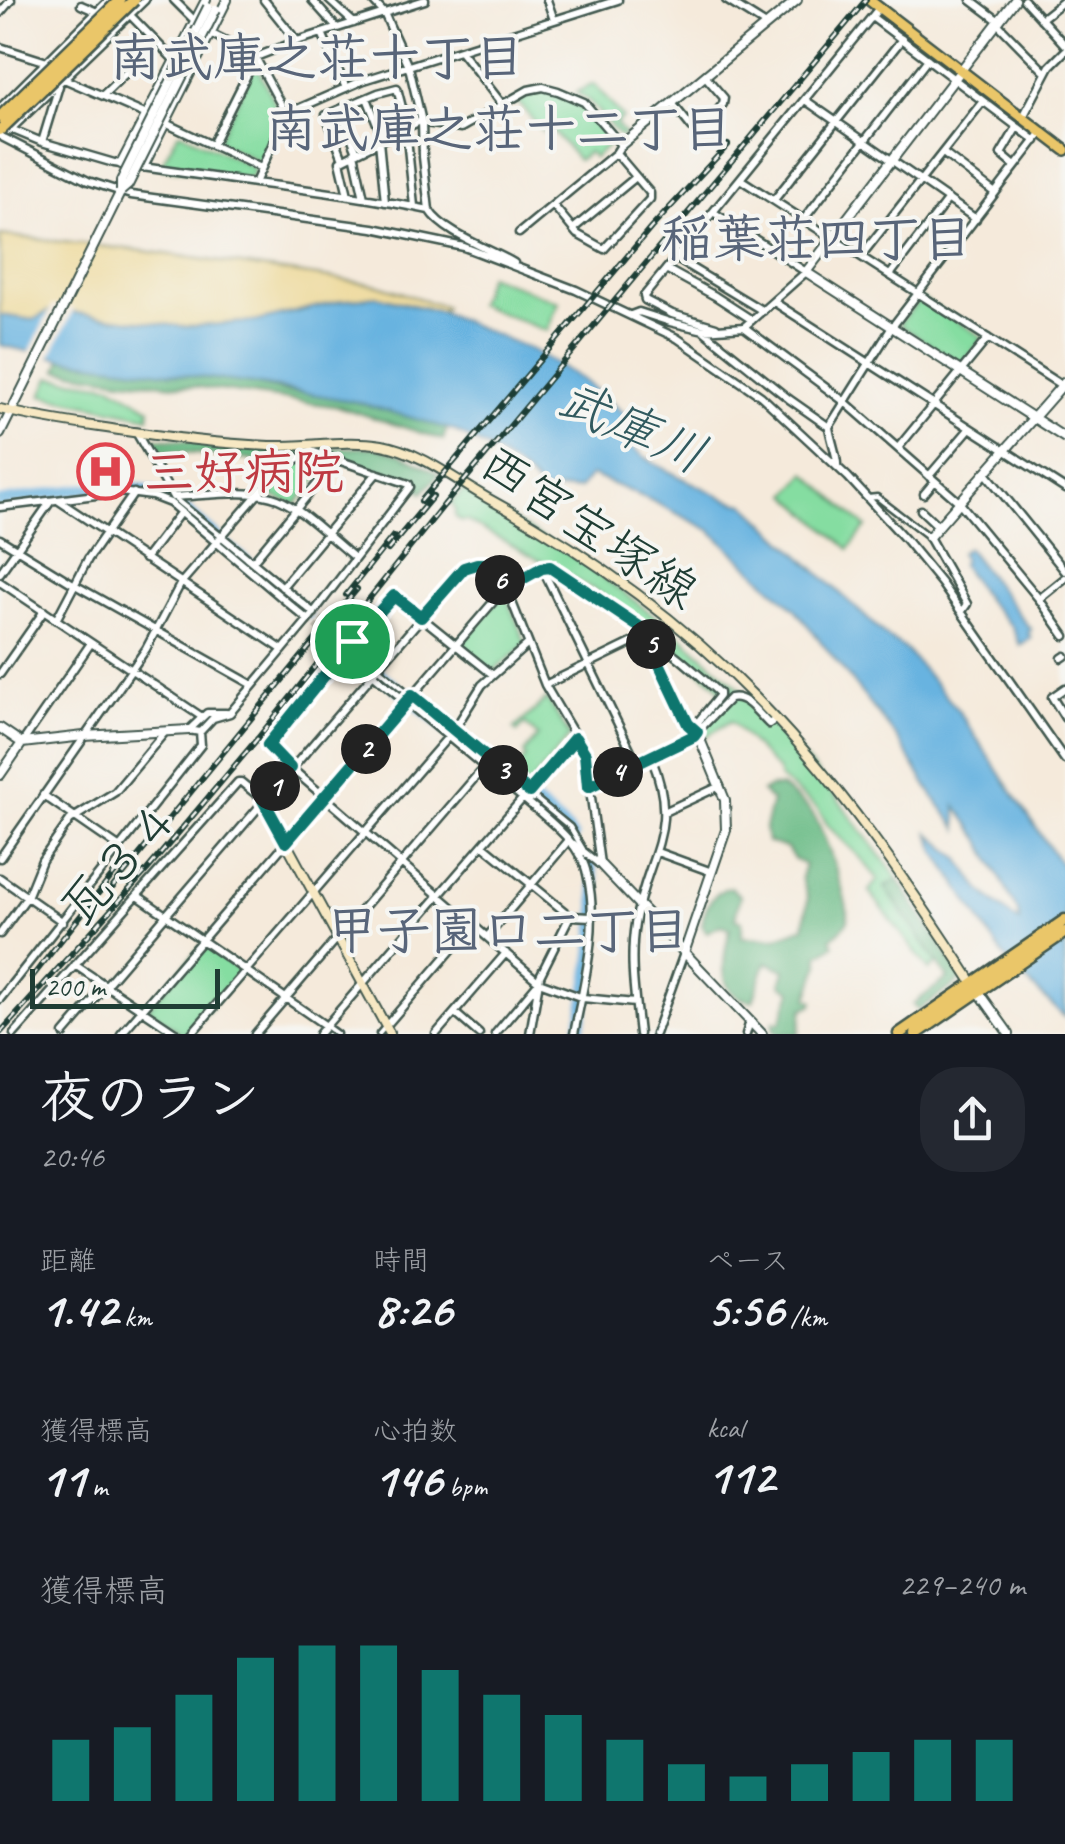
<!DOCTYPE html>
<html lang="ja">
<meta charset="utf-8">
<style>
body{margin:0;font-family:Caveat,"Klee One",sans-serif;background:#242831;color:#f1f3f6;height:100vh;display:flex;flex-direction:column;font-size:38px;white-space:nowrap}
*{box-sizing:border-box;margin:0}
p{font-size:32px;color:#9ea1a6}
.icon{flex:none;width:55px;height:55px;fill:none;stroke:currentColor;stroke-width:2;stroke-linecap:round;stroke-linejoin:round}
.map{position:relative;height:1034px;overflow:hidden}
.details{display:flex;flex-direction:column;background:#171b24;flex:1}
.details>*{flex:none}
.scale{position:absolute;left:30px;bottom:25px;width:190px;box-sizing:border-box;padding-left:10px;border:5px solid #1f3d34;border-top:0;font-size:28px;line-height:35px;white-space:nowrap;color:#1f3d34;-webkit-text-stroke:8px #f6f6f2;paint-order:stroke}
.pin{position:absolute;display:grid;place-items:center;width:85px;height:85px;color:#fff;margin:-42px;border:5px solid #fff;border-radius:50%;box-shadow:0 2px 10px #0007}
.km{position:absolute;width:50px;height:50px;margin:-25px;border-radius:50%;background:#222;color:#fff;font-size:28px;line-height:50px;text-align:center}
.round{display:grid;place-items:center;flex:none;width:105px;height:105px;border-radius:40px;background:#242831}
.headline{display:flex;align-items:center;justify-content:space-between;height:170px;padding:0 40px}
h1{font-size:55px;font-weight:800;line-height:75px}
.stats{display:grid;grid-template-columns:repeat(3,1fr);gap:15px;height:170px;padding:10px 40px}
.stats div{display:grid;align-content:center}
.stats b{font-size:50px;font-weight:800}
.stats small{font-size:28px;font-weight:400}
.stats p{font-size:28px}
.chart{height:280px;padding:20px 40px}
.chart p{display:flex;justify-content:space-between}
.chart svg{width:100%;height:180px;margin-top:10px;stroke:#0f766e;stroke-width:6}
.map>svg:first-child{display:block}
.green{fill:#85dda1;stroke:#528d6a;stroke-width:2.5}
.forest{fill:#6cbc87;stroke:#467c5e;stroke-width:2.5}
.sand{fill:#eeda9e;stroke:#868c69;stroke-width:2.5}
.water{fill:#68b3e0;stroke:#44788a;stroke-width:2.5}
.pier{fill:#f5eadb}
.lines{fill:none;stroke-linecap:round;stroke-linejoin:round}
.river{stroke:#68b3e0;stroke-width:11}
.minor-tunnel{stroke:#cac7ba;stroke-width:6;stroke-dasharray:6 3;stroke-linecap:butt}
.pedestrian-casing{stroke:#3f574d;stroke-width:9}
.minor-casing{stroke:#3f574d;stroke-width:11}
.tertiary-casing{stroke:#3f574d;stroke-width:12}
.secondary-casing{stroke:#3f574d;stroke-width:12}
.primary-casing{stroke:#3f574d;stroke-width:14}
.trunk-casing{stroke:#3f574d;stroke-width:15}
.pedestrian{stroke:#fff;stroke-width:4}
.minor{stroke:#fff;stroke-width:6}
.tertiary{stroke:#fff;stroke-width:8}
.secondary{stroke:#f7e8c3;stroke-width:8}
.primary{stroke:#eac669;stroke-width:9}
.trunk{stroke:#eac669;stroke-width:10}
.rail-casing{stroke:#1f3d34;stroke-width:6}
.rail{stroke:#f6f6f2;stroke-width:2.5;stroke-dasharray:8;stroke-linecap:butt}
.tertiary-bridge-casing{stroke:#3f574d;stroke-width:12;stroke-linecap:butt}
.motorway-bridge-casing{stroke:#3f574d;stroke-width:15;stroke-linecap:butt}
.tertiary-bridge{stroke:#fff;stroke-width:8}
.motorway-bridge{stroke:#eac669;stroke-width:10}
.route-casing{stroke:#fff;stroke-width:20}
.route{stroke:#0f766e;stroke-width:12}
.labels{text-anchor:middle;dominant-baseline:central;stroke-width:8;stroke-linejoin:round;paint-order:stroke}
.health-label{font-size:50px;font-weight:bold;fill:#be3a42;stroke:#f6f6f2;text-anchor:start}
.street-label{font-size:50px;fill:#1f3d34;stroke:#f6f6f2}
.neighbourhood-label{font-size:52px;font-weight:bold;fill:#586579;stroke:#f6f6f2}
.water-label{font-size:52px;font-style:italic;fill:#315a5f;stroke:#f6f6f2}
</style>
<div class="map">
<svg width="1065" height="1034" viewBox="0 0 1065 1034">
<rect width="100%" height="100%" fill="#f6f6f2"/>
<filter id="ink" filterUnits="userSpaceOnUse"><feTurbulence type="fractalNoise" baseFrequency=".01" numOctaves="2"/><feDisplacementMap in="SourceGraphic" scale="20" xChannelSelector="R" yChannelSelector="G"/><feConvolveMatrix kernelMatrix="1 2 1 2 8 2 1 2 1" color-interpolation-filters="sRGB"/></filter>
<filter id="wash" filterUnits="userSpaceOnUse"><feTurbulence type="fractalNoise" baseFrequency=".0048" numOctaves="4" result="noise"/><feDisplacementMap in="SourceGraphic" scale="40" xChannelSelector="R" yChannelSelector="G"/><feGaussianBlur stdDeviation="2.25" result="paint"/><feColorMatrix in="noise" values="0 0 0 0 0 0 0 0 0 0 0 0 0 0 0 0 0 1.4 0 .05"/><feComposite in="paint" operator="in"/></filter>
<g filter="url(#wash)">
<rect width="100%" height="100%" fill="#f5eadb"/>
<path class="green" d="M254,68H258L281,117L262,161H258L218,142V140Z
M594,84L623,118L616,124L625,135L622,137L619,136L589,101L576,92Z
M536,90C572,90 591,117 613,141L594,158L588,152L578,160L549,127L543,132L517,101Z
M181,132L254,168L253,176L249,178L162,168L161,165L178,133Z
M488,275L559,302L547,331L477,304Z
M921,298L982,337V339L963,364H960L901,326L900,323Z
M50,377L111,385L150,408L149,417L42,395Z
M317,456L331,463L295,505L265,493V490C279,473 295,458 317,456Z
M806,473L866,527L849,549L788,495Z
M464,490L582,562L674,630L749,697L824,781L891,869L898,879L886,888L937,963L929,970L869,891L878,879L859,856L829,827L817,808L780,779L778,771L731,721L705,737L703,720L723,697L716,684L598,592L467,521H460L455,516V508L451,504Z
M503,594H505L526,644L494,671H490L461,647L460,643Z
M547,699L570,736L528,787L511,774L526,758L524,753L538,736L525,724L517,732L514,729Z
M203,944L239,970L240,973L187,1034H182L148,1008Z"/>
<path class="forest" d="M62,359L253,384L287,392L308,393L357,402L447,428L443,440L340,407L199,387L122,380L58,370Z
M155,438L302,450L303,454L285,464L153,449Z
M374,447L401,454L439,474L423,493L409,481L318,451L319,449Z
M770,787H781C792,796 809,806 816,819C823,832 853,910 847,922C844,928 836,934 831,939L834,945L819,955V966L808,998L814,1001L812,1005L803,1009L799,1034H778L773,1029L774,1021L780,1023L792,991L781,984L785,970L766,962L753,1001C713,997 724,955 730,928L721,925L707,932L701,925C706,907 710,893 730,887L740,896L735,918L742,921V937L776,938L804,927L808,898L801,877L805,865L794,859L787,848L767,842L765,828L772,801L762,792Z
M898,879L961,977L958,983L918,1010L913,1004L948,978L885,887Z"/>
<path class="sand" d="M0,235L145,251L379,285L445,307L441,312L376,296L341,301L258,321L186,327L52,310L33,320L0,315Z"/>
<path class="water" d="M376,296L441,312L532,350L581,379L627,416L620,425L619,434C642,459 663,469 693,483C711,491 725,501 745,504L887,637L905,649L958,710L1065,871V1017L1019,974L1000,951L936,852L929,833L959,858L979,889L1012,917L1020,921L1018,912L980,839L956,806L958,829L933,796L897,738L795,609L710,530L646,498L591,475L579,489L544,491L519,469L487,448L453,430L357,402L253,384L62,359L0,345V315L33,320L51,310L186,327L258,321L341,301Z
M967,548L1031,630L1028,633L1031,638L1020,645L1012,627L988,602L961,564L964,560L960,553Z"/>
<path class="pier" d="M52,305L75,308L48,361L27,357Z"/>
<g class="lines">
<path class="river" d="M0,502C55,494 124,474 174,501L308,614
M350,649L563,826L573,837
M578,1034C587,994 607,897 588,862"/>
</g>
</g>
<g filter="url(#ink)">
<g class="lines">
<path class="minor-tunnel" d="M314,613L351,644
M308,620L345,651"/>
<defs>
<path id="pedestrian" d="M173,497L220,535
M868,498L877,497L929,537
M378,668L570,827L583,849
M291,768L269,749L268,745L352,641L395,596L419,616
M326,1026L337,1034
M379,1034L386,1026"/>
<path id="minor" d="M174,0L198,24
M264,0L297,41
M312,0L337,28
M329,0L354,23
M372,0L384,13L410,71L422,122L423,157L429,210C443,233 490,249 514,263
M547,0L554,20
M726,0L766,25
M971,0L999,21
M1024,0L1065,45
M81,5L97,12
M0,13L11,0
M130,15L175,61
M872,17L1036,141
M1041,19L1065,0
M997,23L1046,73
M208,32L254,55L286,114
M322,33L346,88
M0,47L44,61L64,79L147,115
M460,50L502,104
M103,95L157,43
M367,98L383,139
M805,100L976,219
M672,103L692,128L699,130L703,128L723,104L724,98L705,76
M0,108L109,0
M340,109L357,152
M1023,117L1050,66L1065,51
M163,122L261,168
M1,125L42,142L114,163L255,183L286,114L364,80L618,0
M406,128L414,206
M9,131L145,0
M0,136L88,181L131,195L373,228L464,247L576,290L677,338L761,396L848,477L905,539L941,583L1065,760
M379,141L385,202
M42,142L59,86
M212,145L256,57L297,41L425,0
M354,153L364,198
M943,153L995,193
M343,159L326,115L378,93L397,88L407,127
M1015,166L1001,154L1017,127
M740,179L1064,387
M255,183C313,190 371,198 429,210
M348,195L340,161L418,122L461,128L528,90L543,87L558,91L584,102L621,145L616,153L519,233
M774,200L902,39
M553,205L577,234L604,249L650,199V193L616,153
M713,212L644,296L645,300L672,314L716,327
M804,219L928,59
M573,229L636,177
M861,256L983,101
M675,258L763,311
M666,269L715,296L752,320
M890,275L948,199
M774,302L1065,489
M631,315L639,312L670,322L704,330L744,327L806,272L713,212L879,8
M744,327L845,402L959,502L1039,599L1065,636
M704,331L789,399L829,427L892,327L1042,132
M829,427C830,437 839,461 837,467
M136,432L173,497
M898,448L988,338
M985,472L1065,571
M929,476L970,428
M924,494L935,481
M173,497C204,496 250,488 278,499C302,509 333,541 355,558
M59,501L283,650
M0,507L120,492L152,496L170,503L308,620
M921,510L938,526
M221,536L314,613
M929,537L967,604L962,611
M0,539L75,585L253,685
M145,559L180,513
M253,561L337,460
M542,568L550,567C610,605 667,644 719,693V696L693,728L697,732
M542,568L637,763
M0,573L51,501
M0,582L202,717
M282,587L377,473
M1039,599L1065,578
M421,617L493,675
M56,620L88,559L134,493
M351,644L378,668
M345,651C394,692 444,733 493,774C516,793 550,818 569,840C577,849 585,863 587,874C600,925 584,984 574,1034
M1062,658L1065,656
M0,674L44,611
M545,685L650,634L651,646L688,724L693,728
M1065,688L1052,697L1065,718
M226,713H207L189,730L200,732L213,718L230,713L308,620L410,487L409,484L311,451
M22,743L91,643
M291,768L539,982L583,998L635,1003
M588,787L694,735L730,698C746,694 758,714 769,724L776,719
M43,795L120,848
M664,812L720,786
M574,844L599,864
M483,845L570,916L591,917
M657,852L712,872
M0,858L146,649L181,583L278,471L311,451
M0,878L63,922
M138,896L326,1026
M0,934L27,897L42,860L70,820L115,792L165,732
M487,937L569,840
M75,965L178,1034
M0,999L201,745L200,732
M455,1013L479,1034
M386,1026L473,925
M14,1034L238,782H241L263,800
M64,1034L465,567L486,564L506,587L545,685L585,753L600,864
M121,1034L506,587L542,568
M191,1034L454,730L482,685L528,644
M255,1034L484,767
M319,1034L575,738
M436,1034L506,953
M495,1034L538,983
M530,1034L540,976L570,916
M639,1034C635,997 629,961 635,924C646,854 682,832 651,757
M655,1034L684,953
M746,1034L750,1021"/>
<path id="tertiary" d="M1015,0L806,272L1065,438
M621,145L797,0
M121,164L206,0
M143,167L227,0
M0,434L121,191
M929,537L1065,382
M0,728L22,743L84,736L189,730
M0,775L22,743
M600,864L762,1034
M684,953L726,830L725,800L697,732
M979,992L1009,1034"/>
<path id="secondary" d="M0,409C40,419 79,424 119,430C169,437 219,444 269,446C306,447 346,439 382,445C421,452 455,480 489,499C585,552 678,618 755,697C839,782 909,884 974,985
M263,800L390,1034"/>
<path id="primary" d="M869,0L1065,150"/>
<path id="trunk" d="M899,1034L1065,920
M916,1034L1065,932"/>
</defs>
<use href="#pedestrian" class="pedestrian-casing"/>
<use href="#minor" class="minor-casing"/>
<use href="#tertiary" class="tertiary-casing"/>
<use href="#secondary" class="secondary-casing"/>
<use href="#primary" class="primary-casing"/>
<use href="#trunk" class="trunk-casing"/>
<use href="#pedestrian" class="pedestrian"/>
<use href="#minor" class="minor"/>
<use href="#tertiary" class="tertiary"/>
<use href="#secondary" class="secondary"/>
<use href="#primary" class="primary"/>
<use href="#trunk" class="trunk"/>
<defs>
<path id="rail" d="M421,501L651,228L728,145
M388,550L433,496
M346,595L393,536
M113,887L357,589
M32,977L116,871
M0,1033L147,870L258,738L444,505L866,0"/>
</defs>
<use href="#rail" class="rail-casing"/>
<use href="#rail" class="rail"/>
<defs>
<path id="tertiary-bridge" d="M121,191L128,185L216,9
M121,191V181L208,7"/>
<path id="motorway-bridge" d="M0,117L120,0
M0,130L134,0"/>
</defs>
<use href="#tertiary-bridge" class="tertiary-bridge-casing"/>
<use href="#motorway-bridge" class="motorway-bridge-casing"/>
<use href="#tertiary-bridge" class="tertiary-bridge"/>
<use href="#motorway-bridge" class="motorway-bridge"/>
</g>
</g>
<g class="lines" filter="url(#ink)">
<defs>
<path id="route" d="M477,564H486L506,588L542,568L550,567L650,634L651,646L688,724L697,732L694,736L588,787L585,754L575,738L529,792L412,695L286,842L263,800L290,768L268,745L352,641L394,596L421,617L464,568Z"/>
</defs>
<use href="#route" class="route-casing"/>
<use href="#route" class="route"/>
</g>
<defs>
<symbol id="hospital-ring" viewBox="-11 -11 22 22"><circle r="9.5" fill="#f6f6f2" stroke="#e0444e" stroke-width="1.5"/><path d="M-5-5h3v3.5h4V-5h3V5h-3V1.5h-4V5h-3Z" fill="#e0444e"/></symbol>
</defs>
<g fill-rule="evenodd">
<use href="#hospital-ring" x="74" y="440" width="63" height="63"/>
</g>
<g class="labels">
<g class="health-label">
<text x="144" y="472">三好病院</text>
</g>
<g class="street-label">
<text transform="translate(589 527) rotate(34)">西宮宝塚線</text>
<text transform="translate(120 862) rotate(-48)">瓦３４</text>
</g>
<g class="neighbourhood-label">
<text x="317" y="58">南武庫之荘十丁目</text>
<text x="499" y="129">南武庫之荘十二丁目</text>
<text x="817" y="239">稲葉荘四丁目</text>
<text x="508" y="931">甲子園口二丁目</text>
</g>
<g class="water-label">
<text transform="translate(632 427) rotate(24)">武庫川</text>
</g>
</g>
</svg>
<div class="scale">200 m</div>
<div class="pin" style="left:352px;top:641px;background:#1e9e55"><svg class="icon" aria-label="arrive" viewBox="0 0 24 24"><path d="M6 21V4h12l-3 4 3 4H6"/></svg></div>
<b class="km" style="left:275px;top:786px">1</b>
<b class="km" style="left:366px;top:749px">2</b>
<b class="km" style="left:503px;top:770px">3</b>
<b class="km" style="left:618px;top:772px">4</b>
<b class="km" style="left:651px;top:644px">5</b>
<b class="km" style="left:500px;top:580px">6</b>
</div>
<section class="details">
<div class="headline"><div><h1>夜のラン</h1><p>20:46</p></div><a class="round"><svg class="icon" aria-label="share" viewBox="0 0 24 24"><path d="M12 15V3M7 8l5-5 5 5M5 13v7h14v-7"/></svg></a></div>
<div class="stats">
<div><p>距離</p><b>1.42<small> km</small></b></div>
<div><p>時間</p><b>8:26</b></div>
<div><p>ペース</p><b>5:56<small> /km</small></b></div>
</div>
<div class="stats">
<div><p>獲得標高</p><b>11<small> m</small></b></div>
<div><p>心拍数</p><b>146<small> bpm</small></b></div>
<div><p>kcal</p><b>112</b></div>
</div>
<div class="chart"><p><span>獲得標高</span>229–240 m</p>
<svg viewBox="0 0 160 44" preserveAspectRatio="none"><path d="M5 44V29M15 44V26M25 44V18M35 44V9M45 44V6M55 44V6M65 44V12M75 44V18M85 44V23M95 44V29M105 44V35M115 44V38M125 44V35M135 44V32M145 44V29M155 44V29"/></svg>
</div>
</section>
